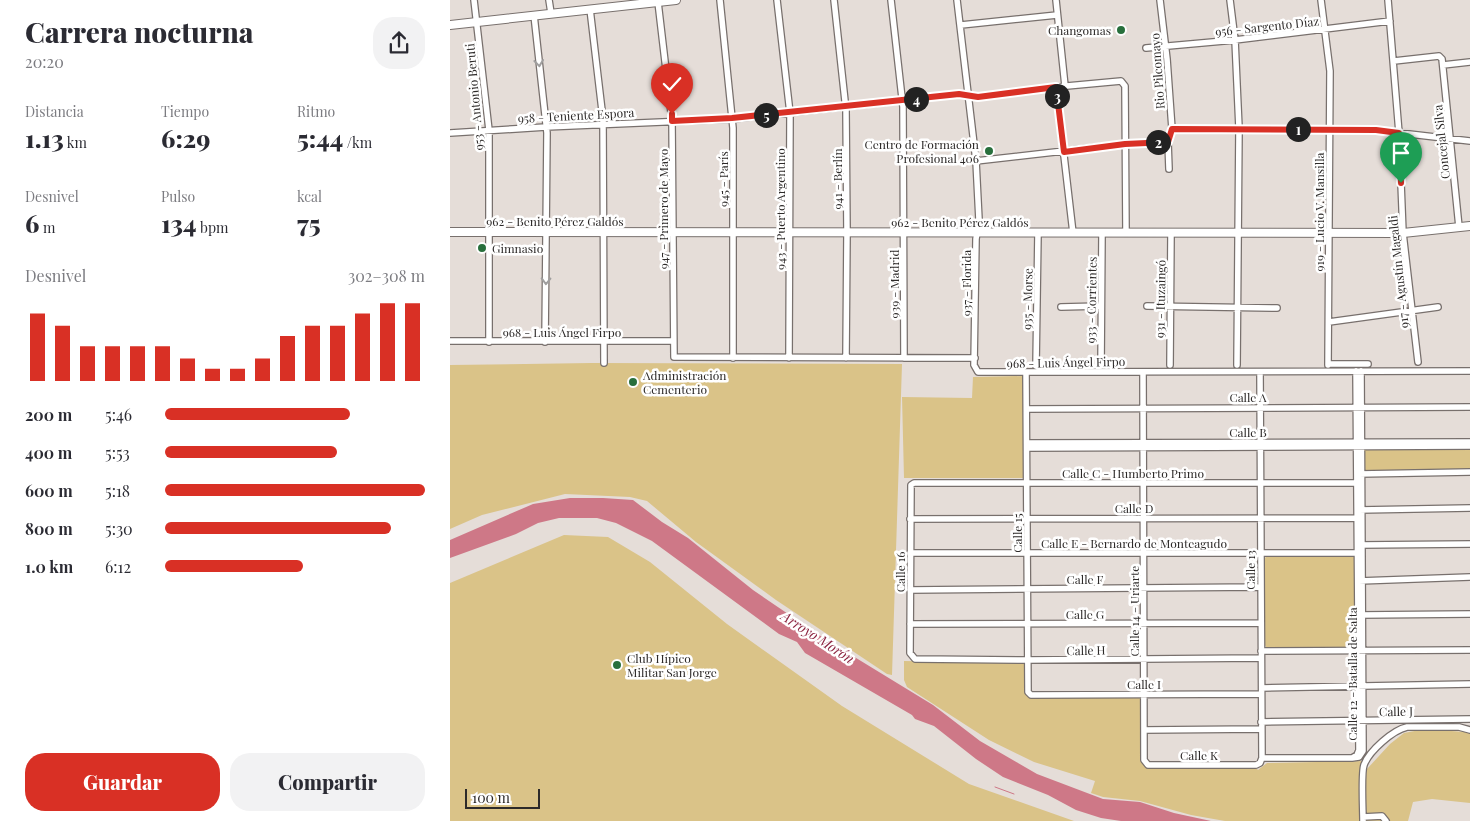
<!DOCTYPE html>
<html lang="es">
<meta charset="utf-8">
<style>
body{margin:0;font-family:"Playfair Display",serif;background:#f2f2f3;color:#2b2b33;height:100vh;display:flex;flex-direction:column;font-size:19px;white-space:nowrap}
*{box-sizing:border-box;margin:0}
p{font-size:16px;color:#7c7c81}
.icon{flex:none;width:28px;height:28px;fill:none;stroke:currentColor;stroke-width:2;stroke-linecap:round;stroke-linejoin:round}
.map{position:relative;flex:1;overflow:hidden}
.drawer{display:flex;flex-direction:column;background:#fff;width:450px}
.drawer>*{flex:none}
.scale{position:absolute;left:15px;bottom:12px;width:75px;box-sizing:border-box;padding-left:5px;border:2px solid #2d2a29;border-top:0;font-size:14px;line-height:18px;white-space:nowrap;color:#2d2a29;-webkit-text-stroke:4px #fff;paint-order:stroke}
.pin{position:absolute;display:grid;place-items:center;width:42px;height:42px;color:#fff;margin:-51px -21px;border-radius:50% 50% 50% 0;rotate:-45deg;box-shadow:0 0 5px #0007}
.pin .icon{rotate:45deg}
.km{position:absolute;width:25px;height:25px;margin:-12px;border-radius:50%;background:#222;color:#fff;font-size:14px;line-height:25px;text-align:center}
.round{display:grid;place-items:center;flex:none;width:52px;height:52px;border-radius:20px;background:#f2f2f3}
.headline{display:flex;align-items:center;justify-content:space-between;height:85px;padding:0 25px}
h1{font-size:28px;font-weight:800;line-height:38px}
.figures{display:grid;grid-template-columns:repeat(3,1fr);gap:8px;height:85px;padding:5px 25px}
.figures div{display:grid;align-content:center}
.figures b{font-size:25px;font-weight:800}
.figures small{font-size:14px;font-weight:400}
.figures p{font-size:14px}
.chart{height:140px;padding:10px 25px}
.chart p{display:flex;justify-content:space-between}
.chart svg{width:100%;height:90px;margin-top:5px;stroke:#d93025;stroke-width:6}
.action{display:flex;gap:10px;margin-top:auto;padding:10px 25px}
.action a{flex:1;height:58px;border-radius:20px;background:#d93025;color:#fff;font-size:20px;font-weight:800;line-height:58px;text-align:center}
.action a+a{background:#f2f2f3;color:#2b2b33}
ul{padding:0 25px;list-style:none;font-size:16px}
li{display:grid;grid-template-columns:80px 60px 1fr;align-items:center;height:38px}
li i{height:12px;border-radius:6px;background:#d93025}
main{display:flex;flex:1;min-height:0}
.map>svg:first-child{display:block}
.green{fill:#dac388}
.water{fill:#ce7887}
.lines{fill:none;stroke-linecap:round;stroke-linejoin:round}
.stream{stroke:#ce7887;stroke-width:1}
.minor-casing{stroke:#78706d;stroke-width:8}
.secondary-casing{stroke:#78706d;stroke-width:10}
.minor{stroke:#fff;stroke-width:5.5}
.secondary{stroke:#fff;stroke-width:8}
.oneway{stroke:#a09f9f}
.route-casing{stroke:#fff;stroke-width:10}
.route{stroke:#d93025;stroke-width:6}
.poi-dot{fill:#286f3c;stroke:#fff;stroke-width:2}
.labels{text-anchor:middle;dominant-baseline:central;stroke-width:5;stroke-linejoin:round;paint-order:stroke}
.street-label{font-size:12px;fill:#2d2a29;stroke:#fff}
.poi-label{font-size:12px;fill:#2d2a29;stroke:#fff;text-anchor:start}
.water-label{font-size:14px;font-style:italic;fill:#8c2440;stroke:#fff}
</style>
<main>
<section class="drawer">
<div class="headline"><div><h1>Carrera nocturna</h1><p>20:20</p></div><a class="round"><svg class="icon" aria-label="share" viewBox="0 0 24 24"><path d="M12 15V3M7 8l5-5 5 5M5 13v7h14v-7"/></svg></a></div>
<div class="figures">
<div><p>Distancia</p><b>1.13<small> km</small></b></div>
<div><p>Tiempo</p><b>6:29</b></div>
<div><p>Ritmo</p><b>5:44<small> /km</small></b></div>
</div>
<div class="figures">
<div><p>Desnivel</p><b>6<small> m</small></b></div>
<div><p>Pulso</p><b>134<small> bpm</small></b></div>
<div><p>kcal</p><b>75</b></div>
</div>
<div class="chart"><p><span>Desnivel</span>302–308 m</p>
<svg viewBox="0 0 160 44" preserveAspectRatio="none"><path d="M5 44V11M15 44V17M25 44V27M35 44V27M45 44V27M55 44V27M65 44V33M75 44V38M85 44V38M95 44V33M105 44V22M115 44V17M125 44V17M135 44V11M145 44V6M155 44V6"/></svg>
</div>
<ul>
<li><b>200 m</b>5:46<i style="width:71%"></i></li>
<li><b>400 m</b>5:53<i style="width:66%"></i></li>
<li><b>600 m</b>5:18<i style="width:100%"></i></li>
<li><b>800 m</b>5:30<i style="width:87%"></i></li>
<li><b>1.0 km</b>6:12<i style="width:53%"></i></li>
</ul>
<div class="action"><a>Guardar</a><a>Compartir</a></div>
</section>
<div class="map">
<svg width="1020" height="821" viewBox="0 0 1020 821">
<rect width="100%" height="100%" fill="#e5ddd8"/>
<path class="green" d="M142,363L452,364L442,675L437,674L326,600L246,542L197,501L180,497L115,494L32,515L0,529V365Z
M574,376L573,478H454L452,397L522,398L523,377Z
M911,446H1020V472L911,474Z
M114,535L158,537L200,562L277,624L392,706L519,784L624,821H0V583Z
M818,555H902L905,558V645L902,648H817L814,644V559Z
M454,661L575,663V693L689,697L692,701L693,763L697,768H806L808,770L817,763L913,761V766L909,772L914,783L917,769L940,744L954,733L975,729L1015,732L1020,733V803L982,799L963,802L958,821H775L741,815L690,801L653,797L641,793L645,781L584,762L539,740L457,687L454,680Z"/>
<path class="water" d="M120,498H153L183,500L212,522L238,538L303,590L375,639L483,705L530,741L587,774L653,799L690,802L724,813L761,821H671L651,818L626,810L598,795L553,777L526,759L484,726L465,719L462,715L355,653L347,642L329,634L202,541L166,523L147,518H109L88,523L66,534L0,558V540L83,504Z"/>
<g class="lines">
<path class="stream" d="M545,787L564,794"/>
<defs>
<path id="minor" d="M24,0L39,130V342
M99,0L101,13
M270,0L283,128V358
M327,0L340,113L339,358
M384,0L396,110L397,233L396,358
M441,0L453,107L454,358
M507,0L526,161L529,220L526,239L524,365L528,372L1020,371
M606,0L615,86
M710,0L717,59L722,129L718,142L719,169
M780,0L785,40L789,128L787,365
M871,0L880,71L878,365
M938,0L949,133L953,233L968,362
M208,2L222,121L224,357L525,358
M140,9L153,119L154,363
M84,15L97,133L95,342
M511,25L607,15
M696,48L785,40L940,21
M944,61L989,56L992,59L1009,227
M993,65L1020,62
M606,87L623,233
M722,129H916L1020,141
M0,133L96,127L282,119L509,94L528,97L606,87L671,81L675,86L676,233
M526,161L675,144L718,142
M697,306L827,308
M611,307L651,306
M879,322L988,307
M0,341H223
M878,364H918
M720,365L721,233
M586,366L588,233
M651,366L652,233
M906,371L909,750L907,755L902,758L909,757L913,751L911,371
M693,372L694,760L698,765H806L810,763L812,758L810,372
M576,373L578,692L581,695L811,694
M577,409L1020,407
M577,443L1020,442
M577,448L1020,446
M909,474L1020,472
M909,510L1020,508
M460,519L907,518
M910,545L1020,544
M460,553H908
M909,581L1020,577
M460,590L810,587
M910,615L1020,614
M460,624L810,623
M811,651L1020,650
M811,658L577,660L465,659L460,653L461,485L464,483H907
M812,688L1020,684
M811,722L1020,719
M694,730L811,729
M812,758H902
M913,817L932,816L936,821
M913,821C913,810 911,773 914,765C919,751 943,730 957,727H1009L1020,730"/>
<path id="secondary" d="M0,25L226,0
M0,232L953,233L1020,226"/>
</defs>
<use href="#minor" class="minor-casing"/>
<use href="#secondary" class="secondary-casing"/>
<use href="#minor" class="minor"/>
<use href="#secondary" class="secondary"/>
</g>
<defs><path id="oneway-chevron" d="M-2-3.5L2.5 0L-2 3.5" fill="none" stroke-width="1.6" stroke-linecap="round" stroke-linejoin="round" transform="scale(1.25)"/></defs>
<g class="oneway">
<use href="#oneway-chevron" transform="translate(89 63) rotate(84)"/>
<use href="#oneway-chevron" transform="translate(96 281) rotate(91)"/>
</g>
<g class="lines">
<defs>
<path id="route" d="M222,114V121L282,118L509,94L528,97L606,87L614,152L675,144L718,142L722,129L926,130L949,133L951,183"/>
</defs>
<use href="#route" class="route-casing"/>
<use href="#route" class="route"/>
</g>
<g class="poi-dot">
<circle cx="671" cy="30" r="5"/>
<circle cx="539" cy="151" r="5"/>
<circle cx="32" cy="248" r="5"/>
<circle cx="183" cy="382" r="5"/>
<circle cx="167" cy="665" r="5"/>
</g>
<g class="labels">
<g class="street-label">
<text transform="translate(817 26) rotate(-6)">956 - Sargento Díaz</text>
<text transform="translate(707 71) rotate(-94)">Rio Pilcomayo</text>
<text transform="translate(24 97) rotate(-95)">953 - Antonio Beruti</text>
<text transform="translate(126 115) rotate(-3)">958 - Teniente Espora</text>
<text transform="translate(991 142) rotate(-96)">Concejal Silva</text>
<text transform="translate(273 179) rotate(-90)">945 - París</text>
<text transform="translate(387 179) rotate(-90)">941 - Berlín</text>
<text transform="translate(213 209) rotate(-90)">947 - Primero de Mayo</text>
<text transform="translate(330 209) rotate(-90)">943 - Puerto Argentino</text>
<text transform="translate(869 212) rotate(-90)">919 - Lucio V. Mansilla</text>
<text x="105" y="221">962 - Benito Pérez Galdós</text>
<text x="510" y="222">962 - Benito Pérez Galdós</text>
<text transform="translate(948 272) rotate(-96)">917 - Agustín Magaldi</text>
<text transform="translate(516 283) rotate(-90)">937 - Florida</text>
<text transform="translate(444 284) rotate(-90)">939 - Madrid</text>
<text transform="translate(577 299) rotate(-89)">935 - Morse</text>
<text transform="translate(710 299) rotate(-89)">931 - Ituzaingó</text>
<text transform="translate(641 300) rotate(-89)">933 - Corrientes</text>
<text x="112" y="332">968 - Luis Ángel Firpo</text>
<text transform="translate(616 362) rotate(-1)">968 - Luis Ángel Firpo</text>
<text x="798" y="397">Calle A</text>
<text x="798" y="432">Calle B</text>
<text x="683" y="473">Calle C - Humberto Primo</text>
<text x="684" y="508">Calle D</text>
<text transform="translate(567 533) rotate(-90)">Calle 15</text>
<text x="684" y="543">Calle E - Bernardo de Monteagudo</text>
<text transform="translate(800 570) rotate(-90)">Calle 13</text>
<text transform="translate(450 572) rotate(-90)">Calle 16</text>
<text x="635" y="579">Calle F</text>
<text transform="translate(684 611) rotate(-90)">Calle 14 - Uriarte</text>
<text x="635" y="614">Calle G</text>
<text transform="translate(636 650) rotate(-1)">Calle H</text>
<text transform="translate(902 674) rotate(-90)">Calle 12 - Batalla de Salta</text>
<text x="694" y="684">Calle I</text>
<text transform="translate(946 711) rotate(-1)">Calle J</text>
<text x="749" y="755">Calle K</text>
</g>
<g class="poi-label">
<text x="661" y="30" text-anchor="end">Changomas</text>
<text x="529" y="144" text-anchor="end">Centro de Formación<tspan x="529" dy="14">Profesional 406</tspan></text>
<text x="42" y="248">Gimnasio</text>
<text x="193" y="375">Administración<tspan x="193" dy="14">Cementerio</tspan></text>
<text x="177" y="658">Club Hípico<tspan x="177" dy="14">Militar San Jorge</tspan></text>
</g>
<g class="water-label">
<text transform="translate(368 637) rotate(33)">Arroyo Morón</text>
</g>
</g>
</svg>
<div class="scale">100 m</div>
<div class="pin" style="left:951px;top:183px;background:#1e9e55"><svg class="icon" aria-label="arrive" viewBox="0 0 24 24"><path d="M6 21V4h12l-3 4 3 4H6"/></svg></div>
<div class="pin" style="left:222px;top:114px;background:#d93025"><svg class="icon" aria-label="check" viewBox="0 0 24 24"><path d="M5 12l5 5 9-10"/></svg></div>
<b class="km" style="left:848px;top:129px">1</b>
<b class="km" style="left:708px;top:142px">2</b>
<b class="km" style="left:607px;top:96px">3</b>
<b class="km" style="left:466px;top:99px">4</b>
<b class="km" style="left:316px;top:115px">5</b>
</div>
</main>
